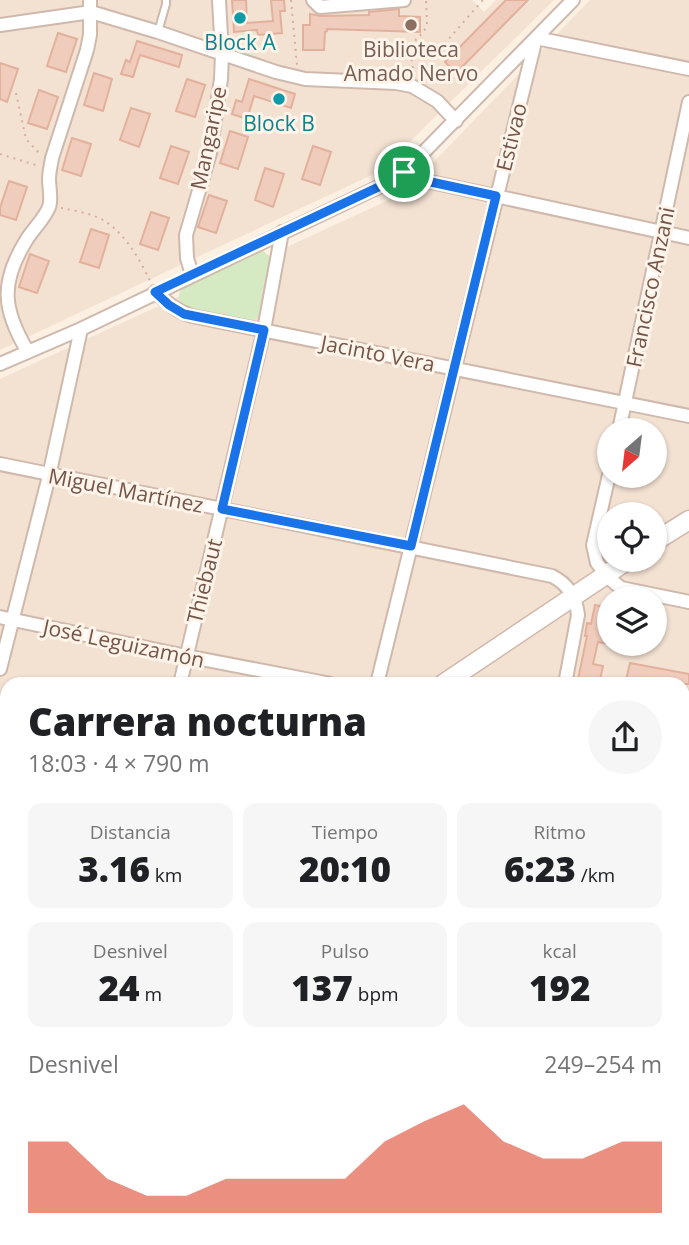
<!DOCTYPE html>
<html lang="es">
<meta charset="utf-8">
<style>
body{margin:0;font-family:"Open Sans",sans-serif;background:#f6f6f6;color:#202124;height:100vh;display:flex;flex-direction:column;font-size:26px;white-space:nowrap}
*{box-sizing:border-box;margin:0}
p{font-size:23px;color:#757577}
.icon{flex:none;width:38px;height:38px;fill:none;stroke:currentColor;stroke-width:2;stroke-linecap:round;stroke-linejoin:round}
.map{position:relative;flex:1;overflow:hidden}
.details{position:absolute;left:0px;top:677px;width:690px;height:569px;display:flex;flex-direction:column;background:#fff;border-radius:21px 21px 0 0;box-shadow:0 2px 5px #0004}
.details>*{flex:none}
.needle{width:46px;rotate:208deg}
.buttons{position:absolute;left:597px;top:418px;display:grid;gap:14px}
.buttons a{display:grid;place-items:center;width:70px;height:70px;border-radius:50%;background:#fff;box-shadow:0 2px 5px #0004;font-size:35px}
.pin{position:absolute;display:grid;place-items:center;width:60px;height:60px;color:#fff;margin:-30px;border:4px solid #fff;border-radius:50%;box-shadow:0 2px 7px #0007}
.round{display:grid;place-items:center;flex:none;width:74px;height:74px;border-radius:37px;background:#f6f6f6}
.head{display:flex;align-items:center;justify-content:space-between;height:119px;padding:0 28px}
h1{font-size:38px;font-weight:800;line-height:52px}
.stats{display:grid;grid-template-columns:repeat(3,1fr);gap:10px;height:119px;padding:7px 28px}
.stats div{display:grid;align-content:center;border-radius:14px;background:#f6f6f6;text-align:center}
.stats b{font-size:35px;font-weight:800}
.stats small{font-size:19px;font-weight:400}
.stats p{font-size:19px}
.chart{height:196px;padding:14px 28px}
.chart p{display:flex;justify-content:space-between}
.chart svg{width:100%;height:126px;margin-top:7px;fill:#e3614b;opacity:.7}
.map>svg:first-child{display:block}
.residential{fill:#f3e1d2;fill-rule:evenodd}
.green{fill:#d5e9c2}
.building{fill:#f0ccbc;stroke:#e2b19d;stroke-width:2}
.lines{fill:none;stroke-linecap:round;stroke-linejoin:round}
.lane-casing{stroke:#cfb9ad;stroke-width:10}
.street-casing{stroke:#cfb9ad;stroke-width:16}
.secondary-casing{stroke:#d1b8aa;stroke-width:21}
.path{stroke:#d5af9f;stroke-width:2;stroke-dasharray:2 5;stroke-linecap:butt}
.lane{stroke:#fff;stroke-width:6}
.street{stroke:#fff;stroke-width:12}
.secondary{stroke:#fff;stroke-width:18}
.route-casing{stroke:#fff;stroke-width:14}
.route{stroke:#1a73e8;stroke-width:9}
.culture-dot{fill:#0f9aa8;stroke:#fff4e9;stroke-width:2.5}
.education-dot{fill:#8d6e63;stroke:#fff4e9;stroke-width:2.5}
.labels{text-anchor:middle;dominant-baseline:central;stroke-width:6;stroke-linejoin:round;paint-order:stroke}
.culture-label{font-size:21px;fill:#0d838f;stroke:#fff4e9}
.education-label{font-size:21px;fill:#785e54;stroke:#fff4e9}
.street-label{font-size:21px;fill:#73554a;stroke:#fff4e9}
</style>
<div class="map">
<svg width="689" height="1245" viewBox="0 0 689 1245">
<rect width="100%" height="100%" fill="#fcf0e3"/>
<path class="residential" d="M0,0H472L484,12L496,0H554L380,171L0,350Z
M590,0H689V1245H0V379L404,193ZM609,430H654V476H609ZM609,514H654V560H609ZM609,598H654V644H609ZM7,684H682V1239H7Z"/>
<path class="green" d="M258,250L263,251L270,257L271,266L261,309L258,317L253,321L190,308C175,301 176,293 188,282Z"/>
<path class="building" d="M232,0H246L247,23L273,21L271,0H284L285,11H280L282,33L258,35L257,30L234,32Z
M506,0H528L456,73L445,62Z
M399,9V16L420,17V32L327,29V31L325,32L324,50H303V25H310V14L321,16L369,15V12Z
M58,33L77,39L66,72L47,66Z
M137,41L182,55L179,67L140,55L133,77L121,74L126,60L130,62Z
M0,63L18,69L7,102L0,99Z
M94,73L112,79L103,111L84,105Z
M187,79L205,85L195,117L176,111Z
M249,79L295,94L291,108L254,96L247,119L232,114L236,100L242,102Z
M39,90L58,97L47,129L28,123Z
M131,108L150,114L139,147L120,140Z
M230,131L248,137L238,169L220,163Z
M72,138L91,144L81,176L62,170Z
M171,146L189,152L178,184L160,178Z
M313,146L331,152L320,185L302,179Z
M265,168L284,174L273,207L255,200Z
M9,181L27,187L16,220L0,215V208Z
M209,195L227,201L216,233L198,227Z
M151,212L169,218L158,250L140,244Z
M91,229L109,235L99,268L80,262Z
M30,254L49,261L37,293L19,287Z
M595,605L609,608V644L598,642L593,664L603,666L599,684H577L587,636H585L587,623L591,624Z
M630,663L689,674V684H625Z"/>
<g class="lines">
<defs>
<path id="lane" d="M158,32L166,4V0"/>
<path id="street" d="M313,0L320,7L404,0
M0,25L91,12L158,32L276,72L305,79L396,83L412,86L437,101L456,121
M404,172L431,182L689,238
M192,275L187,258L186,235L210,153L221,79L222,54L219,0
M155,292C167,302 177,312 192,316L689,416
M28,352C2,309 0,282 27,239C34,228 45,218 49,207C52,199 49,188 49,179C49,172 51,165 52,158L87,50L90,35V0
M0,364L81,329L387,183L404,172L413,163L573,0
M619,430L689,102
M0,464L552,576C568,584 576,597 578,615L565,684
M609,475L593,545L597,563L610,579L621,588L689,602
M0,617L186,656L331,684
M0,669L49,476L81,329
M180,684L264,330L282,232
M377,684L536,38L689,69
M682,755L689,757
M682,1043H689
M682,1132H689
M0,1145H7
M163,1239V1245
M345,1239L346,1245
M528,1239V1245"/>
<path id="secondary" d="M654,542L689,520
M443,684L628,560
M0,720L7,723
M682,942L689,944
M0,976L7,972"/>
</defs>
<use href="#lane" class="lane-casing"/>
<use href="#street" class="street-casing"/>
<use href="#secondary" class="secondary-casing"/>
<path class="path" d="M291,0L297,66
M414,75L411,56L416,39L424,32L427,23L426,0
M426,80L431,59L483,0
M16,93L26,139L37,151L41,153
M0,154L39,166
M61,208C77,211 96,214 109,224C128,238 141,262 151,283"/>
<use href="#lane" class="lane"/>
<use href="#street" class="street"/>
<use href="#secondary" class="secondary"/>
</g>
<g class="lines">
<defs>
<path id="route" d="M404,172L431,182L496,196L411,546L222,509L264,330L184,314L169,305L155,292L387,183Z"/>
</defs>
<use href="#route" class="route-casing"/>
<use href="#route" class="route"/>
</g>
<g class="culture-dot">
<circle cx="240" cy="18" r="7"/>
<circle cx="279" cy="99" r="7"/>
</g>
<circle class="education-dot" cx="411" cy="25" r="7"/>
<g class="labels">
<g class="culture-label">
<text x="240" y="42">Block A</text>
<text x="279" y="123">Block B</text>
</g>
<g class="education-label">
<text x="411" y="49">Biblioteca<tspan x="411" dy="24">Amado Nervo</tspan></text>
</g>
<g class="street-label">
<text transform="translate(511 137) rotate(-76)">Estivao</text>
<text transform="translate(208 138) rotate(-78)">Mangaripe</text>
<text transform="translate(650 287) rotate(-78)">Francisco Anzani</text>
<text transform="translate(378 353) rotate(11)">Jacinto Vera</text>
<text transform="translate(126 490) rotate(11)">Miguel Martínez</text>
<text transform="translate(204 581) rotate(-76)">Thiebaut</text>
<text transform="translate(124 643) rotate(12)">José Leguizamón</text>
</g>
</g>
</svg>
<div class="buttons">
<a><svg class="needle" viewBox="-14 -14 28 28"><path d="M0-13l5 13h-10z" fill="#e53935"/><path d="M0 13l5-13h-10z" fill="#757577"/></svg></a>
<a><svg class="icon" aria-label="locate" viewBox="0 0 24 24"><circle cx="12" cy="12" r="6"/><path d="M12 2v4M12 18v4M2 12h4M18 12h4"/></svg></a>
<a><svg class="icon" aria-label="layers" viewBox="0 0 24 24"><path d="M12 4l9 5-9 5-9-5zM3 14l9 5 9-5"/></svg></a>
</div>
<div class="pin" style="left:404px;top:172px;background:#1e9e55"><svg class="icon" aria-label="arrive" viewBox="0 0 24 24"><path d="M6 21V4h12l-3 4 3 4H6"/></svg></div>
<section class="details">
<div class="head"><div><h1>Carrera nocturna</h1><p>18:03 · 4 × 790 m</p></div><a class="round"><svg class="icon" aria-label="share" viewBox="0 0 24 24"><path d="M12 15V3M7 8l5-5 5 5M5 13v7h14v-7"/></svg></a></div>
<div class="stats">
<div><p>Distancia</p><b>3.16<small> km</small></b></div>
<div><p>Tiempo</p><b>20:10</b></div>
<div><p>Ritmo</p><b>6:23<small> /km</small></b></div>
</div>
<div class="stats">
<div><p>Desnivel</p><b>24<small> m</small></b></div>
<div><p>Pulso</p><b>137<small> bpm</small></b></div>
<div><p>kcal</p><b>192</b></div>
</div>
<div class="chart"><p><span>Desnivel</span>249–254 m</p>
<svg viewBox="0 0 160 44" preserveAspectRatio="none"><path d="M0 44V19L10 19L20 32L30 38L40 38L50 32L60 32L70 32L80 32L90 19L100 12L110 6L120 19L130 25L140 25L150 19L160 19V44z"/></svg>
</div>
</section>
</div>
